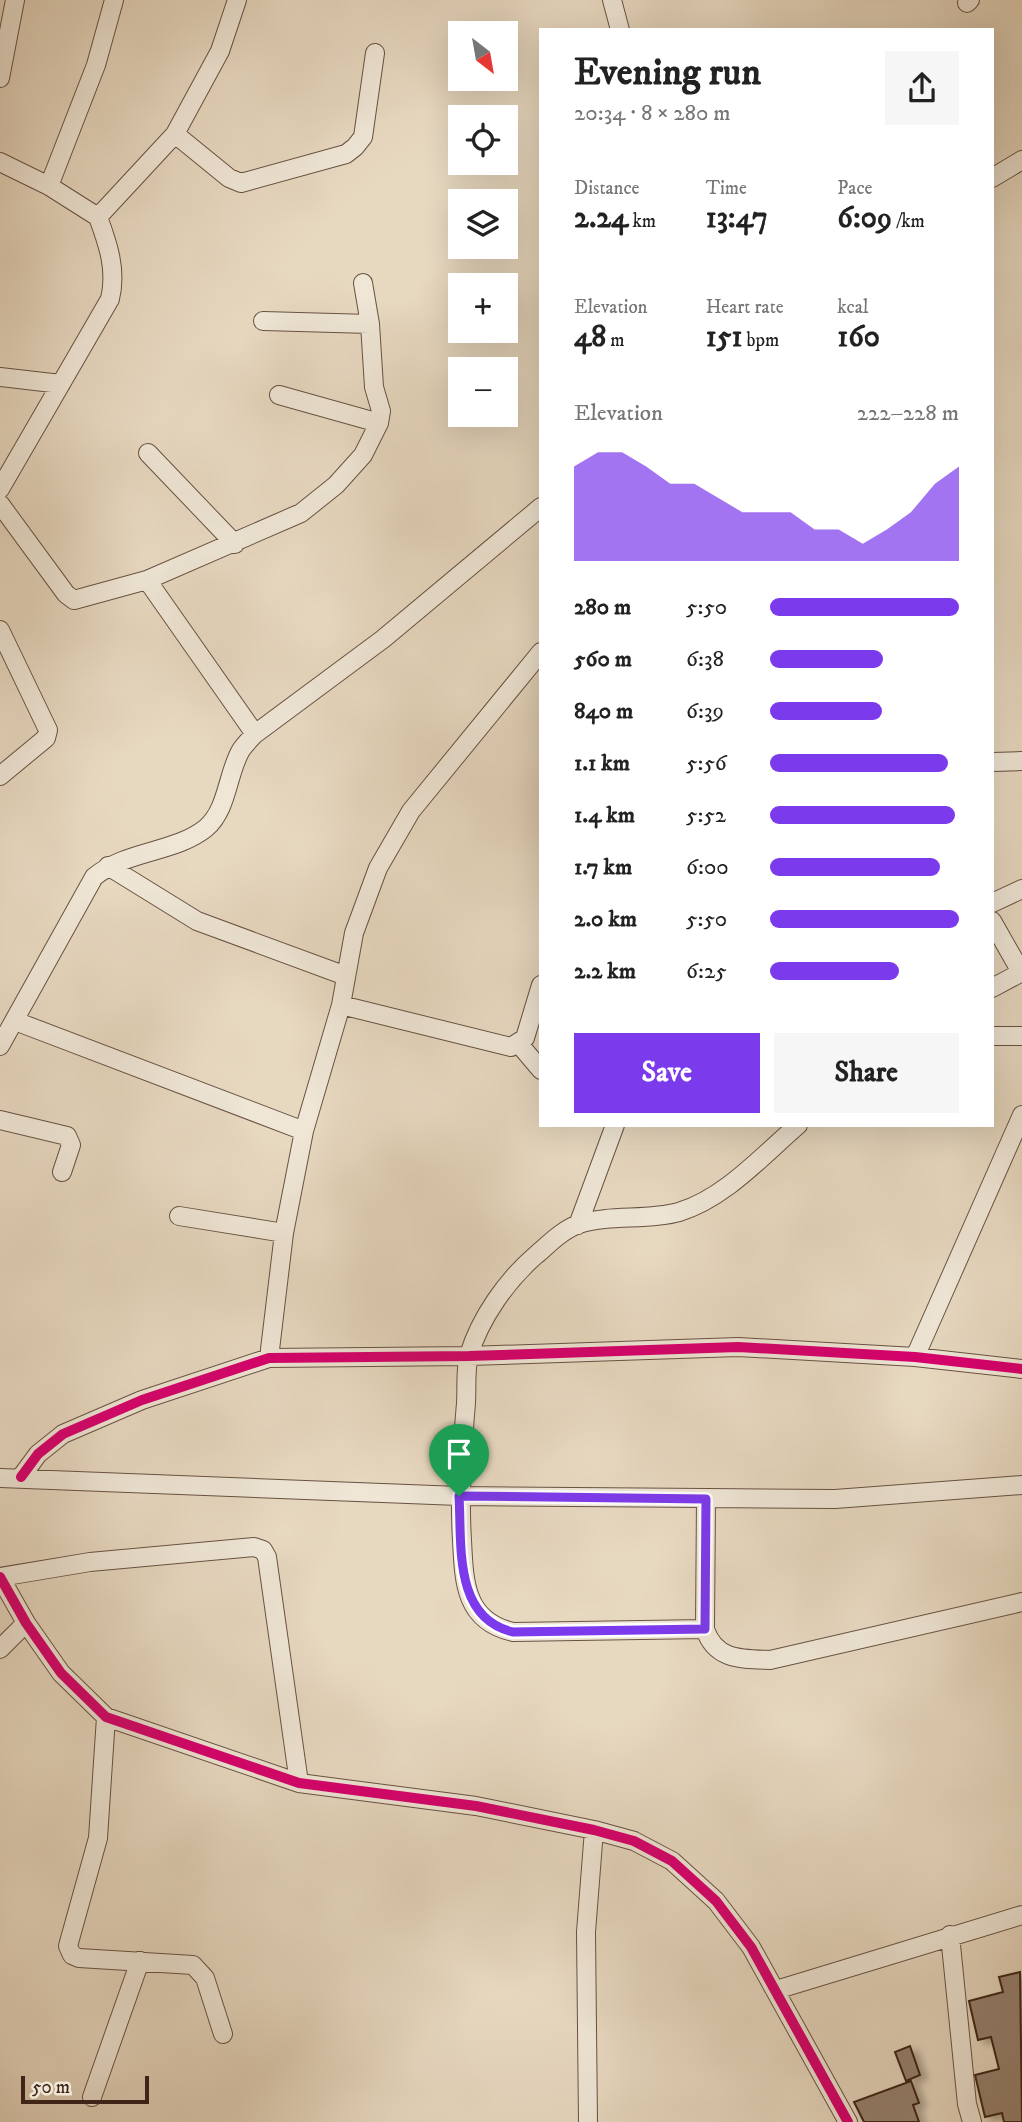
<!DOCTYPE html>
<meta charset="utf-8">
<style>
body{margin:0;font-family:"IM FELL DW Pica",serif;background:#f6f6f6;color:#222;height:100vh;display:flex;flex-direction:column;font-size:26px;white-space:nowrap}
*{box-sizing:border-box;margin:0}
p{font-size:23px;color:#767676}
.icon{flex:none;width:38px;height:38px;fill:none;stroke:currentColor;stroke-width:2;stroke-linecap:round;stroke-linejoin:round}
.map{position:relative;flex:1;overflow:hidden}
.side{position:absolute;left:539px;top:28px;width:455px;height:1099px;display:flex;flex-direction:column;background:#fff;border-radius:0px;box-shadow:0 7px 28px #0002}
.side>*{flex:none}
.needle{width:46px;rotate:149deg}
.fabs{position:absolute;left:448px;top:21px;display:grid;gap:14px}
.fabs a{display:grid;place-items:center;width:70px;height:70px;border-radius:0px;background:#fff;box-shadow:0 7px 28px #0002;font-size:35px}
.scale{position:absolute;left:21px;bottom:18px;width:128px;box-sizing:border-box;padding-left:7px;border:4px solid #3e2518;border-top:0;font-size:19px;line-height:24px;white-space:nowrap;color:#3e2518;-webkit-text-stroke:5px #efe6d6;paint-order:stroke}
.pin{position:absolute;display:grid;place-items:center;width:60px;height:60px;color:#fff;margin:-72px -30px;border-radius:50% 50% 50% 0;rotate:-45deg;box-shadow:0 0 7px #0007}
.pin .icon{rotate:45deg}
.round{display:grid;place-items:center;flex:none;width:74px;height:74px;border-radius:0px;background:#f6f6f6}
.head{display:flex;align-items:center;justify-content:space-between;height:119px;padding:0 35px}
h1{font-size:38px;font-weight:800;line-height:52px}
.stats{display:grid;grid-template-columns:repeat(3,1fr);gap:10px;height:119px;padding:7px 35px}
.stats div{display:grid;align-content:center}
.stats b{font-size:30px;font-weight:800}
.stats small{font-size:19px;font-weight:400}
.stats p{font-size:19px}
.chart{height:196px;padding:14px 35px}
.chart p{display:flex;justify-content:space-between}
.chart svg{width:100%;height:126px;margin-top:7px;fill:#7c3aed;opacity:.7}
.cta{display:flex;gap:14px;margin-top:auto;padding:14px 35px}
.cta a{flex:1;height:80px;border-radius:0px;background:#7c3aed;color:#fff;font-size:28px;font-weight:800;line-height:80px;text-align:center}
.cta a+a{background:#f6f6f6;color:#222}
ul{padding:0 35px;list-style:none;font-size:23px}
li{display:grid;grid-template-columns:112px 84px 1fr;align-items:center;height:52px}
li i{height:18px;border-radius:9px;background:#7c3aed}
.map>svg:first-child{display:block}
.building{fill:#96826f;stroke:#3e2518;stroke-width:2;filter:url(#shadow)}
.lines{fill:none;stroke-linecap:round;stroke-linejoin:round}
.minor-casing{stroke:#685242;stroke-width:20}
.minor{stroke:#efe6d6;stroke-width:18}
.cycleway-casing{stroke:#efe6d6;stroke-width:15}
.cycleway{stroke:#d6006c;stroke-width:10}
.route-casing{stroke:#fff;stroke-width:14}
.route{stroke:#7c3aed;stroke-width:9}
</style>
<div class="map">
<svg width="1022" height="2122" viewBox="0 0 1022 2122">
<defs>
<filter id="shadow"><feDropShadow dx="7" dy="4" stdDeviation="3.5" flood-color="#0004"/></filter>
</defs>
<rect width="100%" height="100%" fill="#e7d8c0"/>
<filter id="stains"><feTurbulence type="fractalNoise" baseFrequency=".00286" numOctaves="4"/><feColorMatrix values="0 0 0 0 .2 0 0 0 0 .09 0 0 0 0 .02 0 0 0 .5 -.17"/></filter>
<radialGradient id="worn" r=".72"><stop offset=".6" stop-color="#630" stop-opacity="0"/><stop offset="1" stop-color="#630" stop-opacity=".3"/></radialGradient>
<path class="building" d="M1020,1972L1022,2122H1004L1002,2113L985,2117L975,2075L999,2069L991,2037L978,2040L969,2001L1003,1992L999,1977Z
M910,2046L920,2075L906,2081L895,2052Z
M911,2081L919,2103L913,2105L919,2122H864L854,2102Z"/>
<g class="lines">
<defs>
<path id="minor" d="M612,0L620,30
M967,3L970,0
M0,78L15,0
M175,134L229,178L241,183L346,154L355,147L363,137L375,53
M0,162L49,186L98,217
M992,178L1022,160
M49,186L96,65L114,0
M263,321L370,324
M0,377L61,384
M279,395L379,423
M148,453L235,544
M0,489L110,299C117,270 108,244 98,217L175,134L220,51L237,0
M0,504L66,594L74,600L147,580L301,513L336,485L363,455L379,423L381,411L374,387L370,324L363,283
M147,580L255,734
M0,630L48,730L46,738L0,776
M992,762L1022,761
M108,866L197,921L346,976
M992,903L1022,889
M992,921L1021,972
M992,988L1022,972
M341,1005L511,1047L525,1038L541,985
M15,1021L304,1131
M992,1036H1022
M519,1044L541,1070
M0,1046L94,877C127,850 175,853 206,828C228,809 227,774 241,750C245,744 250,739 255,734L383,639L541,507
M0,1120L67,1136L71,1145L62,1172
M179,1216L284,1233
M578,1225L615,1125
M915,1357L1022,1115
M269,1358L284,1233L304,1131L341,1005L354,933L378,868L411,811L541,652
M21,1477L38,1454L63,1434L142,1400L269,1358L469,1356L738,1347L915,1357L1022,1369
M0,1478L459,1496L706,1498L835,1499L1022,1485
M706,1498L705,1629C715,1660 741,1659 770,1660L1022,1602
M0,1577L26,1623L61,1673L106,1717L299,1783L476,1806L594,1830L634,1841L672,1861L716,1901L751,1947L848,2122
M0,1577L90,1562L254,1547L263,1550L267,1557L299,1783
M705,1629L513,1632C465,1621 464,1583 462,1540C459,1494 462,1449 466,1403C467,1388 465,1370 469,1355C480,1318 507,1280 536,1255C549,1244 562,1230 579,1224C611,1214 647,1221 679,1212C725,1198 762,1156 798,1125
M0,1649L26,1623
M106,1717L98,1838L68,1946L72,1955L79,1958L193,1965L205,1978L223,2034
M950,1935L967,2104L972,2122
M776,1990L1022,1915
M92,2097L140,1961
M588,2122L586,1932L594,1830"/>
</defs>
<use href="#minor" class="minor-casing"/>
<use href="#minor" class="minor"/>
<defs>
<path id="cycleway" d="M21,1477L38,1454L63,1434L142,1400L269,1358L469,1356L738,1347L915,1357L1022,1369
M0,1577L26,1623L61,1673L106,1717L299,1783L476,1806L594,1830L634,1841L672,1861L716,1901L751,1947L848,2122"/>
</defs>
<use href="#cycleway" class="cycleway-casing"/>
<use href="#cycleway" class="cycleway"/>
</g>
<g class="lines">
<defs>
<path id="route" d="M459,1496L706,1499L705,1629L513,1632C453,1618 462,1545 459,1496Z"/>
</defs>
<use href="#route" class="route-casing"/>
<use href="#route" class="route"/>
</g>
<rect width="100%" height="100%" filter="url(#stains)"/>
<rect width="100%" height="100%" fill="url(#worn)"/>
</svg>
<div class="fabs">
<a><svg class="needle" viewBox="-14 -14 28 28"><path d="M0-13l5 13h-10z" fill="#e53935"/><path d="M0 13l5-13h-10z" fill="#767676"/></svg></a>
<a><svg class="icon" aria-label="locate" viewBox="0 0 24 24"><circle cx="12" cy="12" r="6"/><path d="M12 2v4M12 18v4M2 12h4M18 12h4"/></svg></a>
<a><svg class="icon" aria-label="layers" viewBox="0 0 24 24"><path d="M12 4l9 5-9 5-9-5zM3 14l9 5 9-5"/></svg></a>
<a>+</a>
<a>−</a>
</div>
<div class="scale">50 m</div>
<div class="pin" style="left:459px;top:1496px;background:#1e9e55"><svg class="icon" aria-label="arrive" viewBox="0 0 24 24"><path d="M6 21V4h12l-3 4 3 4H6"/></svg></div>
<section class="side">
<div class="head"><div><h1>Evening run</h1><p>20:34 · 8 × 280 m</p></div><a class="round"><svg class="icon" aria-label="share" viewBox="0 0 24 24"><path d="M12 15V3M7 8l5-5 5 5M5 13v7h14v-7"/></svg></a></div>
<div class="stats">
<div><p>Distance</p><b>2.24<small> km</small></b></div>
<div><p>Time</p><b>13:47</b></div>
<div><p>Pace</p><b>6:09<small> /km</small></b></div>
</div>
<div class="stats">
<div><p>Elevation</p><b>48<small> m</small></b></div>
<div><p>Heart rate</p><b>151<small> bpm</small></b></div>
<div><p>kcal</p><b>160</b></div>
</div>
<div class="chart"><p><span>Elevation</span>222–228 m</p>
<svg viewBox="0 0 160 44" preserveAspectRatio="none"><path d="M0 44V11L10 6L20 6L30 11L40 17L50 17L60 22L70 27L80 27L90 27L100 33L110 33L120 38L130 33L140 27L150 17L160 11V44z"/></svg>
</div>
<ul>
<li><b>280 m</b>5:50<i style="width:100%"></i></li>
<li><b>560 m</b>6:38<i style="width:60%"></i></li>
<li><b>840 m</b>6:39<i style="width:59%"></i></li>
<li><b>1.1 km</b>5:56<i style="width:94%"></i></li>
<li><b>1.4 km</b>5:52<i style="width:98%"></i></li>
<li><b>1.7 km</b>6:00<i style="width:90%"></i></li>
<li><b>2.0 km</b>5:50<i style="width:100%"></i></li>
<li><b>2.2 km</b>6:25<i style="width:68%"></i></li>
</ul>
<div class="cta"><a>Save</a><a>Share</a></div>
</section>
</div>
